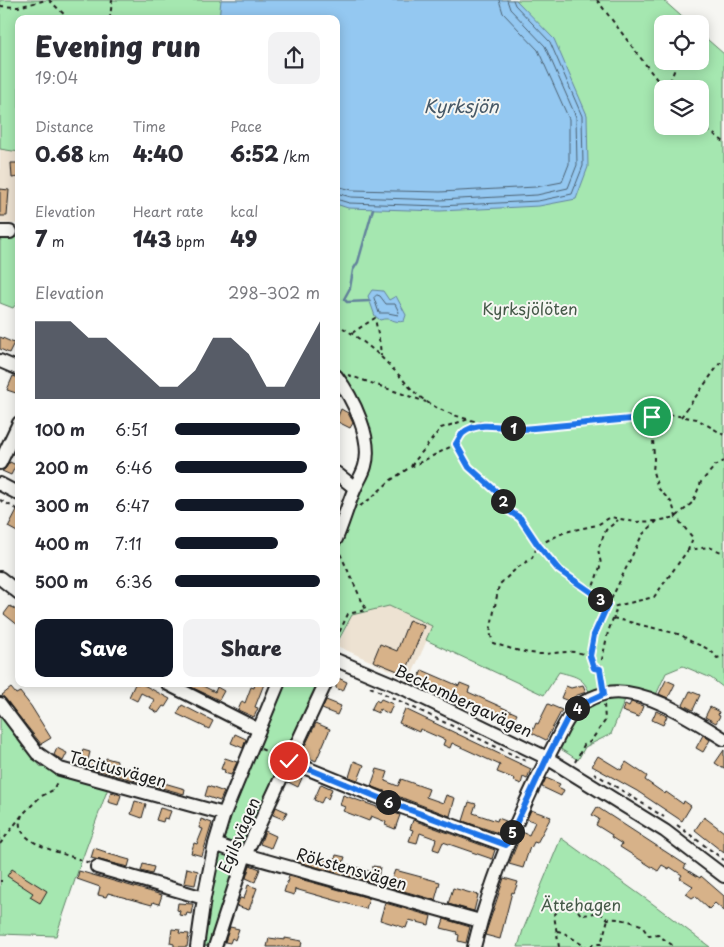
<!DOCTYPE html>
<meta charset="utf-8">
<style>
body{margin:0;font-family:"Playpen Sans",sans-serif;background:#f2f2f3;color:#2b2b33;height:100vh;display:flex;flex-direction:column;font-size:19px;white-space:nowrap}
*{box-sizing:border-box;margin:0}
p{font-size:16px;color:#7c7c81}
.icon{flex:none;width:28px;height:28px;fill:none;stroke:currentColor;stroke-width:2;stroke-linecap:round;stroke-linejoin:round}
.map{position:relative;flex:1;overflow:hidden}
.panel{position:absolute;left:15px;top:15px;width:325px;height:672px;display:flex;flex-direction:column;background:#fff;border-radius:10px;box-shadow:0 2px 12px #0003}
.panel>*{flex:none}
.buttons{position:absolute;left:654px;top:15px;display:grid;gap:10px}
.buttons a{display:grid;place-items:center;width:55px;height:55px;border-radius:10px;background:#fff;box-shadow:0 2px 12px #0003;font-size:25px}
.pin{position:absolute;display:grid;place-items:center;width:42px;height:42px;color:#fff;margin:-21px;border:2px solid #fff;border-radius:50%;box-shadow:0 1px 5px #0007}
.km{position:absolute;width:25px;height:25px;margin:-12px;border-radius:50%;background:#222;color:#fff;font-size:14px;line-height:25px;text-align:center}
.round{display:grid;place-items:center;flex:none;width:52px;height:52px;border-radius:10px;background:#f2f2f3}
.headline{display:flex;align-items:center;justify-content:space-between;height:85px;padding:0 20px}
h1{font-size:28px;font-weight:800;line-height:38px}
.stats{display:grid;grid-template-columns:repeat(3,1fr);gap:8px;height:85px;padding:5px 20px}
.stats div{display:grid;align-content:center}
.stats b{font-size:21px;font-weight:800}
.stats small{font-size:14px;font-weight:400}
.stats p{font-size:14px}
.chart{height:140px;padding:10px 20px}
.chart p{display:flex;justify-content:space-between}
.chart svg{width:100%;height:90px;margin-top:5px;fill:#111827;opacity:.7}
.primary-button{display:flex;gap:10px;margin-top:auto;padding:10px 20px}
.primary-button a{flex:1;height:58px;border-radius:10px;background:#111827;color:#fff;font-size:20px;font-weight:800;line-height:58px;text-align:center}
.primary-button a+a{background:#f2f2f3;color:#2b2b33}
ul{padding:0 20px;list-style:none;font-size:16px}
li{display:grid;grid-template-columns:80px 60px 1fr;align-items:center;height:38px}
li i{height:12px;border-radius:6px;background:#111827}
.map>svg:first-child{display:block}
.built{fill:#ede2d2}
.green{fill:#a5e7b0;stroke:#608266;fill-rule:evenodd}
.water{fill:#94c8f1;stroke:#64839c}
.lines{fill:none;stroke-linecap:round;stroke-linejoin:round}
.shore{stroke:#4c6171;stroke-width:1}
.stream{stroke:#64839c;stroke-width:2.5}
.building{fill:#d7b289;stroke:#1c1c1c}
.minor-casing{stroke:#1c1c1c;stroke-width:16}
.path{stroke:#1c1c1c;stroke-width:2;stroke-dasharray:4 4;stroke-linecap:butt}
.minor{stroke:#f6f6f2;stroke-width:12}
.route-casing{stroke:#fff;stroke-width:10}
.route{stroke:#1a73e8;stroke-width:6}
.labels{text-anchor:middle;dominant-baseline:central;stroke-width:4;stroke-linejoin:round;paint-order:stroke}
.park-label{font-size:16px;fill:#455948;stroke:#f6f6f2}
.street-label{font-size:16px;fill:#1c1c1c;stroke:#f6f6f2}
.water-label{font-size:18px;font-style:italic;fill:#465867;stroke:#f6f6f2}
</style>
<div class="map">
<svg width="724" height="947" viewBox="0 0 724 947">
<rect width="100%" height="100%" fill="#f6f6f2"/>
<filter id="ink" filterUnits="userSpaceOnUse"><feTurbulence type="fractalNoise" baseFrequency=".02" numOctaves="2"/><feDisplacementMap in="SourceGraphic" scale="10" xChannelSelector="R" yChannelSelector="G"/><feConvolveMatrix kernelMatrix="1 2 1 2 8 2 1 2 1" color-interpolation-filters="sRGB"/></filter>
<g filter="url(#ink)">
<path class="built" d="M0,149L19,152V224L0,223Z
M389,606L433,626L410,679L337,646L352,615Z"/>
<path class="green" d="M0,0H663L690,24H662V61H700V33L724,54V688L711,678L683,666L666,673L655,697L591,696C583,677 578,677 559,672L544,695L426,640L432,626L389,606L352,615L336,645V550L361,486L372,447V437L362,406L336,366V19H19V152L0,149ZM662,89H700V126H662Z
M19,237V300L13,308L0,303V240Z
M284,684H320L235,871L221,907L211,946L202,945L211,882L224,834Z
M626,697L611,734L585,747L578,760L559,748C564,738 569,725 576,717C588,703 609,698 626,697Z
M0,711L40,766L108,788L80,865L56,936L0,934Z
M561,838L653,904L710,947H518L523,930Z"/>
<path class="water" d="M221,0H516L554,39L587,115L588,167L576,199L539,206L440,211L348,208L336,204V19H219Z
M372,290L383,291L389,300L396,296L406,315L404,321C394,324 391,316 380,320L375,316L368,296Z"/>
<g class="lines">
<path class="shore" d="M336,186L352,190L440,192L536,187L562,182L569,164V119L538,50L503,13L499,0
M336,193L351,197L440,200L537,195L568,188L577,165L576,117L545,46L510,9L507,0
M336,199L349,203L440,206L538,201L572,194L583,166L582,116L550,42L515,5L513,0
M377,295L380,296L386,304H395L399,312L398,315L388,313H379L374,298Z"/>
<path class="stream" d="M370,301L347,302L344,299L350,288L353,270L358,262L373,209"/>
</g>
<path class="building" d="M11,163H19V177L12,178Z
M0,189L9,190L7,216H0Z
M0,337L14,343L9,353L0,349Z
M13,376L19,378V394L7,390Z
M341,409L348,413L353,423L350,428L336,421Z
M10,462L16,465L11,475L2,471L5,469Z
M19,506V533L8,527Z
M10,606L19,612V626L4,614Z
M409,620L424,626L405,674L373,661L380,644L397,651Z
M422,670L459,686L460,683L470,687L468,692L517,714L512,724L418,680Z
M336,677L347,682L343,691L336,688Z
M666,680L675,684L668,698L659,694Z
M135,684H142L170,699L165,707L163,706L158,713L150,708L155,700L141,693L137,701L129,697Z
M192,684H199L215,692L217,687L224,691L219,700L191,687Z
M255,684H264L255,707L258,708L254,717L238,710L242,701L245,703L251,687L254,688Z
M583,685L586,692L575,696L571,702L561,698L566,686L571,688Z
M11,688L16,694L20,692L31,706L51,738L41,744L2,695Z
M690,691L700,695L693,710L683,705Z
M381,699L393,704L389,714L380,709L378,713L371,710L376,700L379,702Z
M326,700L341,706L337,715L322,709Z
M631,702L643,706L639,717L622,711L625,704L629,706Z
M548,704L562,710L546,740L532,733L536,723L538,724Z
M182,705L213,721L209,729L177,714Z
M710,707L719,712L718,715L720,716L716,723L705,717Z
M405,709L531,769L527,779L523,777L521,784L514,781L515,779L497,772L500,765L452,743L450,748L443,745L445,740L420,729L419,732L399,723Z
M656,711L667,716L663,725L652,720Z
M316,723L330,729L316,761L301,754Z
M235,734L246,739L243,748L231,743Z
M703,735L710,740L703,752L696,748Z
M57,748L67,753L63,761L54,755Z
M83,750L90,752L88,760L104,765L106,758L117,761L116,765L134,771L133,774L185,789L184,794L78,765Z
M724,750V769L715,763Z
M598,756L621,770L626,762L647,776L645,780L665,794L666,792L683,804L684,801L691,806L682,821L637,791L592,766Z
M225,758L237,762L231,775L224,773L225,770L221,769Z
M354,761L364,765L358,780L349,777Z
M377,769L388,772L385,781L398,786L401,779L429,789L426,797L443,803L446,795L455,798L450,816L371,786Z
M292,774L302,778L298,787L288,782Z
M546,778L560,784L558,787L564,790L561,796L542,787Z
M321,784L332,789L328,799L324,797L321,803L314,800Z
M208,786L224,792L220,801L205,796Z
M111,792L121,795L118,805L108,802Z
M343,795L400,815L395,829L385,825L386,822L371,816L369,821L343,811L345,807L340,805Z
M135,801L146,804L142,818L131,814Z
M469,802L476,804L473,813L497,821L498,818L506,821L501,834L463,821Z
M276,807L287,812L283,819L273,815Z
M597,807L686,865L684,868L700,878L701,876L724,896V911L715,903L709,909L695,896L692,898L686,894L693,886L680,878L682,875L670,867L669,869L662,865L658,871L620,847L622,844L611,837L612,835L596,825L599,819L592,815Z
M160,808L171,811L168,819L164,818L163,822L156,820Z
M531,810L551,817L537,843L534,842L531,848L530,847L523,868L509,864L522,832L529,835L535,822L527,819Z
M704,817L724,832V853L695,830Z
M201,819L212,823L202,856L191,853L194,843L197,844L203,829L199,828Z
M413,820L495,850L492,859L443,842L439,851L433,849L436,839L420,833L417,843L409,841L413,830L410,829Z
M265,831L276,836L271,848L260,844Z
M94,848L106,852L105,853L130,860L128,867L91,858Z
M300,853L334,862L336,855L345,857L343,863L372,872L373,866L380,867L377,884L298,862Z
M143,864L154,867L152,874L141,871Z
M250,865L260,869L255,882L246,878Z
M187,868L198,871L195,885L184,883Z
M12,869L47,891L40,903L30,897L33,893L7,876Z
M395,870L440,882L435,900L393,888L396,879L392,878Z
M79,871L162,895L159,904L153,902L152,905L108,893L106,897L98,895L100,887L77,879Z
M289,876L369,898L366,909L295,889L294,895L284,892Z
M504,878L518,882L514,893L512,892L500,939L485,935Z
M248,885L257,888L249,910L237,906L240,898L244,899Z
M453,888L478,895L474,911L448,904Z
M178,903L193,904L191,914L187,913L186,916L179,915L180,911L177,910Z
M385,903L431,916L429,925L409,920L406,928L380,920Z
M444,919L470,927L466,943L458,941L459,935L456,934L457,932L441,928Z
M230,927L239,929L235,940L232,938L230,943L225,942Z
M172,929L180,930L179,933L189,934L187,947H174V944L170,943Z
M269,938L285,940V938L302,941L301,947H267Z"/>
<g class="lines">
<defs>
<path id="minor" d="M0,232H10
M0,361L19,369
M336,376C353,398 373,439 365,466C363,474 358,481 355,488C348,504 343,522 336,539
M0,463L19,423
M336,473L355,488
M0,484L19,494
M0,578L19,593
M336,660L407,690L547,758L665,831L724,876
M168,684L259,730
M0,704L37,753L60,769L224,814
M289,761L402,807L506,845
M215,844L245,855L480,921
M97,867L204,898
M197,947L204,898L215,844L224,814L278,684
M215,947L245,855L325,684
M474,947C491,877 520,810 553,747C561,732 567,717 579,706C586,700 598,695 607,693C645,687 692,719 724,739"/>
</defs>
<use href="#minor" class="minor-casing"/>
<path class="path" d="M49,0L69,19
M597,0L664,89
M0,6L18,7L46,0
M110,19L112,0
M667,89L678,61
M700,126L715,135L724,142
M336,324C358,336 376,351 393,369C404,380 414,394 427,402C451,418 494,427 523,429L672,415L697,419L724,435
M352,333L375,318L380,345L381,356
M348,375L426,402
M652,417L654,459L653,472L658,488L672,503L676,517L693,538L688,550
M681,417L720,363H724
M456,444L469,467L498,493L509,511L520,518L538,545L559,570L612,607L654,597L688,550L709,547L724,553
M411,466L441,428L469,419
M0,500L19,510
M360,506L370,499L391,480L409,468L456,444L463,433L483,424
M591,593L601,564L598,549L606,530L618,520
M613,618L682,635C695,647 708,644 717,658L724,656
M336,639L348,614L366,610L338,549
M590,656C570,648 559,654 539,654C524,653 508,648 493,643L490,632L499,585L517,568L532,558L538,545L565,532L597,525L611,517L635,522L657,521
M600,669L594,668L590,656L594,635L642,535L657,521L676,517L693,502L701,482L715,466L724,461
M602,684L600,669L608,632L618,605
M370,687L526,761
M261,749L280,757
M575,762L584,745L590,742L605,721L604,704
M594,773L664,817
M22,815C21,818 19,823 20,826C24,847 72,855 89,863
M677,825L724,860
M0,844L22,815L40,797L53,790L58,780
M0,881H2
M557,931C567,932 577,943 587,947
M559,947L554,915L565,904L574,905L581,915C595,915 595,908 608,919C619,918 630,921 641,925L649,936L658,935L675,947
M591,947L593,944H601L608,919"/>
<use href="#minor" class="minor"/>
</g>
</g>
<g class="lines" filter="url(#ink)">
<defs>
<path id="route" d="M289,761L402,807L506,845L547,758L567,719L580,705L604,694L600,669L594,668L590,656L594,635L608,604L559,570L538,545L520,518L509,511L498,493L469,467L456,444C458,441 460,436 463,433C478,420 504,428 523,429L652,417"/>
</defs>
<use href="#route" class="route-casing"/>
<use href="#route" class="route"/>
</g>
<g class="labels">
<g class="park-label">
<text x="530" y="308">Kyrksjölöten</text>
<text x="581" y="904">Ättehagen</text>
</g>
<g class="street-label">
<text transform="translate(464 700) rotate(25)">Beckombergavägen</text>
<text transform="translate(118 768) rotate(15)">Tacitusvägen</text>
<text transform="translate(238 835) rotate(-67)">Egilsvägen</text>
<text transform="translate(352 868) rotate(16)">Rökstensvägen</text>
</g>
<g class="water-label">
<text x="461" y="105">Kyrksjön</text>
</g>
</g>
</svg>
<div class="buttons">
<a><svg class="icon" aria-label="locate" viewBox="0 0 24 24"><circle cx="12" cy="12" r="6"/><path d="M12 2v4M12 18v4M2 12h4M18 12h4"/></svg></a>
<a><svg class="icon" aria-label="layers" viewBox="0 0 24 24"><path d="M12 4l9 5-9 5-9-5zM3 14l9 5 9-5"/></svg></a>
</div>
<div class="pin" style="left:652px;top:417px;background:#1e9e55"><svg class="icon" aria-label="arrive" viewBox="0 0 24 24"><path d="M6 21V4h12l-3 4 3 4H6"/></svg></div>
<div class="pin" style="left:289px;top:761px;background:#d93025"><svg class="icon" aria-label="check" viewBox="0 0 24 24"><path d="M5 12l5 5 9-10"/></svg></div>
<b class="km" style="left:513px;top:428px">1</b>
<b class="km" style="left:503px;top:501px">2</b>
<b class="km" style="left:600px;top:599px">3</b>
<b class="km" style="left:577px;top:708px">4</b>
<b class="km" style="left:512px;top:832px">5</b>
<b class="km" style="left:388px;top:802px">6</b>
<section class="panel">
<div class="headline"><div><h1>Evening run</h1><p>19:04</p></div><a class="round"><svg class="icon" aria-label="share" viewBox="0 0 24 24"><path d="M12 15V3M7 8l5-5 5 5M5 13v7h14v-7"/></svg></a></div>
<div class="stats">
<div><p>Distance</p><b>0.68<small> km</small></b></div>
<div><p>Time</p><b>4:40</b></div>
<div><p>Pace</p><b>6:52<small> /km</small></b></div>
</div>
<div class="stats">
<div><p>Elevation</p><b>7<small> m</small></b></div>
<div><p>Heart rate</p><b>143<small> bpm</small></b></div>
<div><p>kcal</p><b>49</b></div>
</div>
<div class="chart"><p><span>Elevation</span>298–302 m</p>
<svg viewBox="0 0 160 44" preserveAspectRatio="none"><path d="M0 44V6L10 6L20 6L30 14L40 14L50 22L60 30L70 38L80 38L90 30L100 14L110 14L120 22L130 38L140 38L150 22L160 6V44z"/></svg>
</div>
<ul>
<li><b>100 m</b>6:51<i style="width:86%"></i></li>
<li><b>200 m</b>6:46<i style="width:91%"></i></li>
<li><b>300 m</b>6:47<i style="width:89%"></i></li>
<li><b>400 m</b>7:11<i style="width:71%"></i></li>
<li><b>500 m</b>6:36<i style="width:100%"></i></li>
</ul>
<div class="primary-button"><a>Save</a><a>Share</a></div>
</section>
</div>
